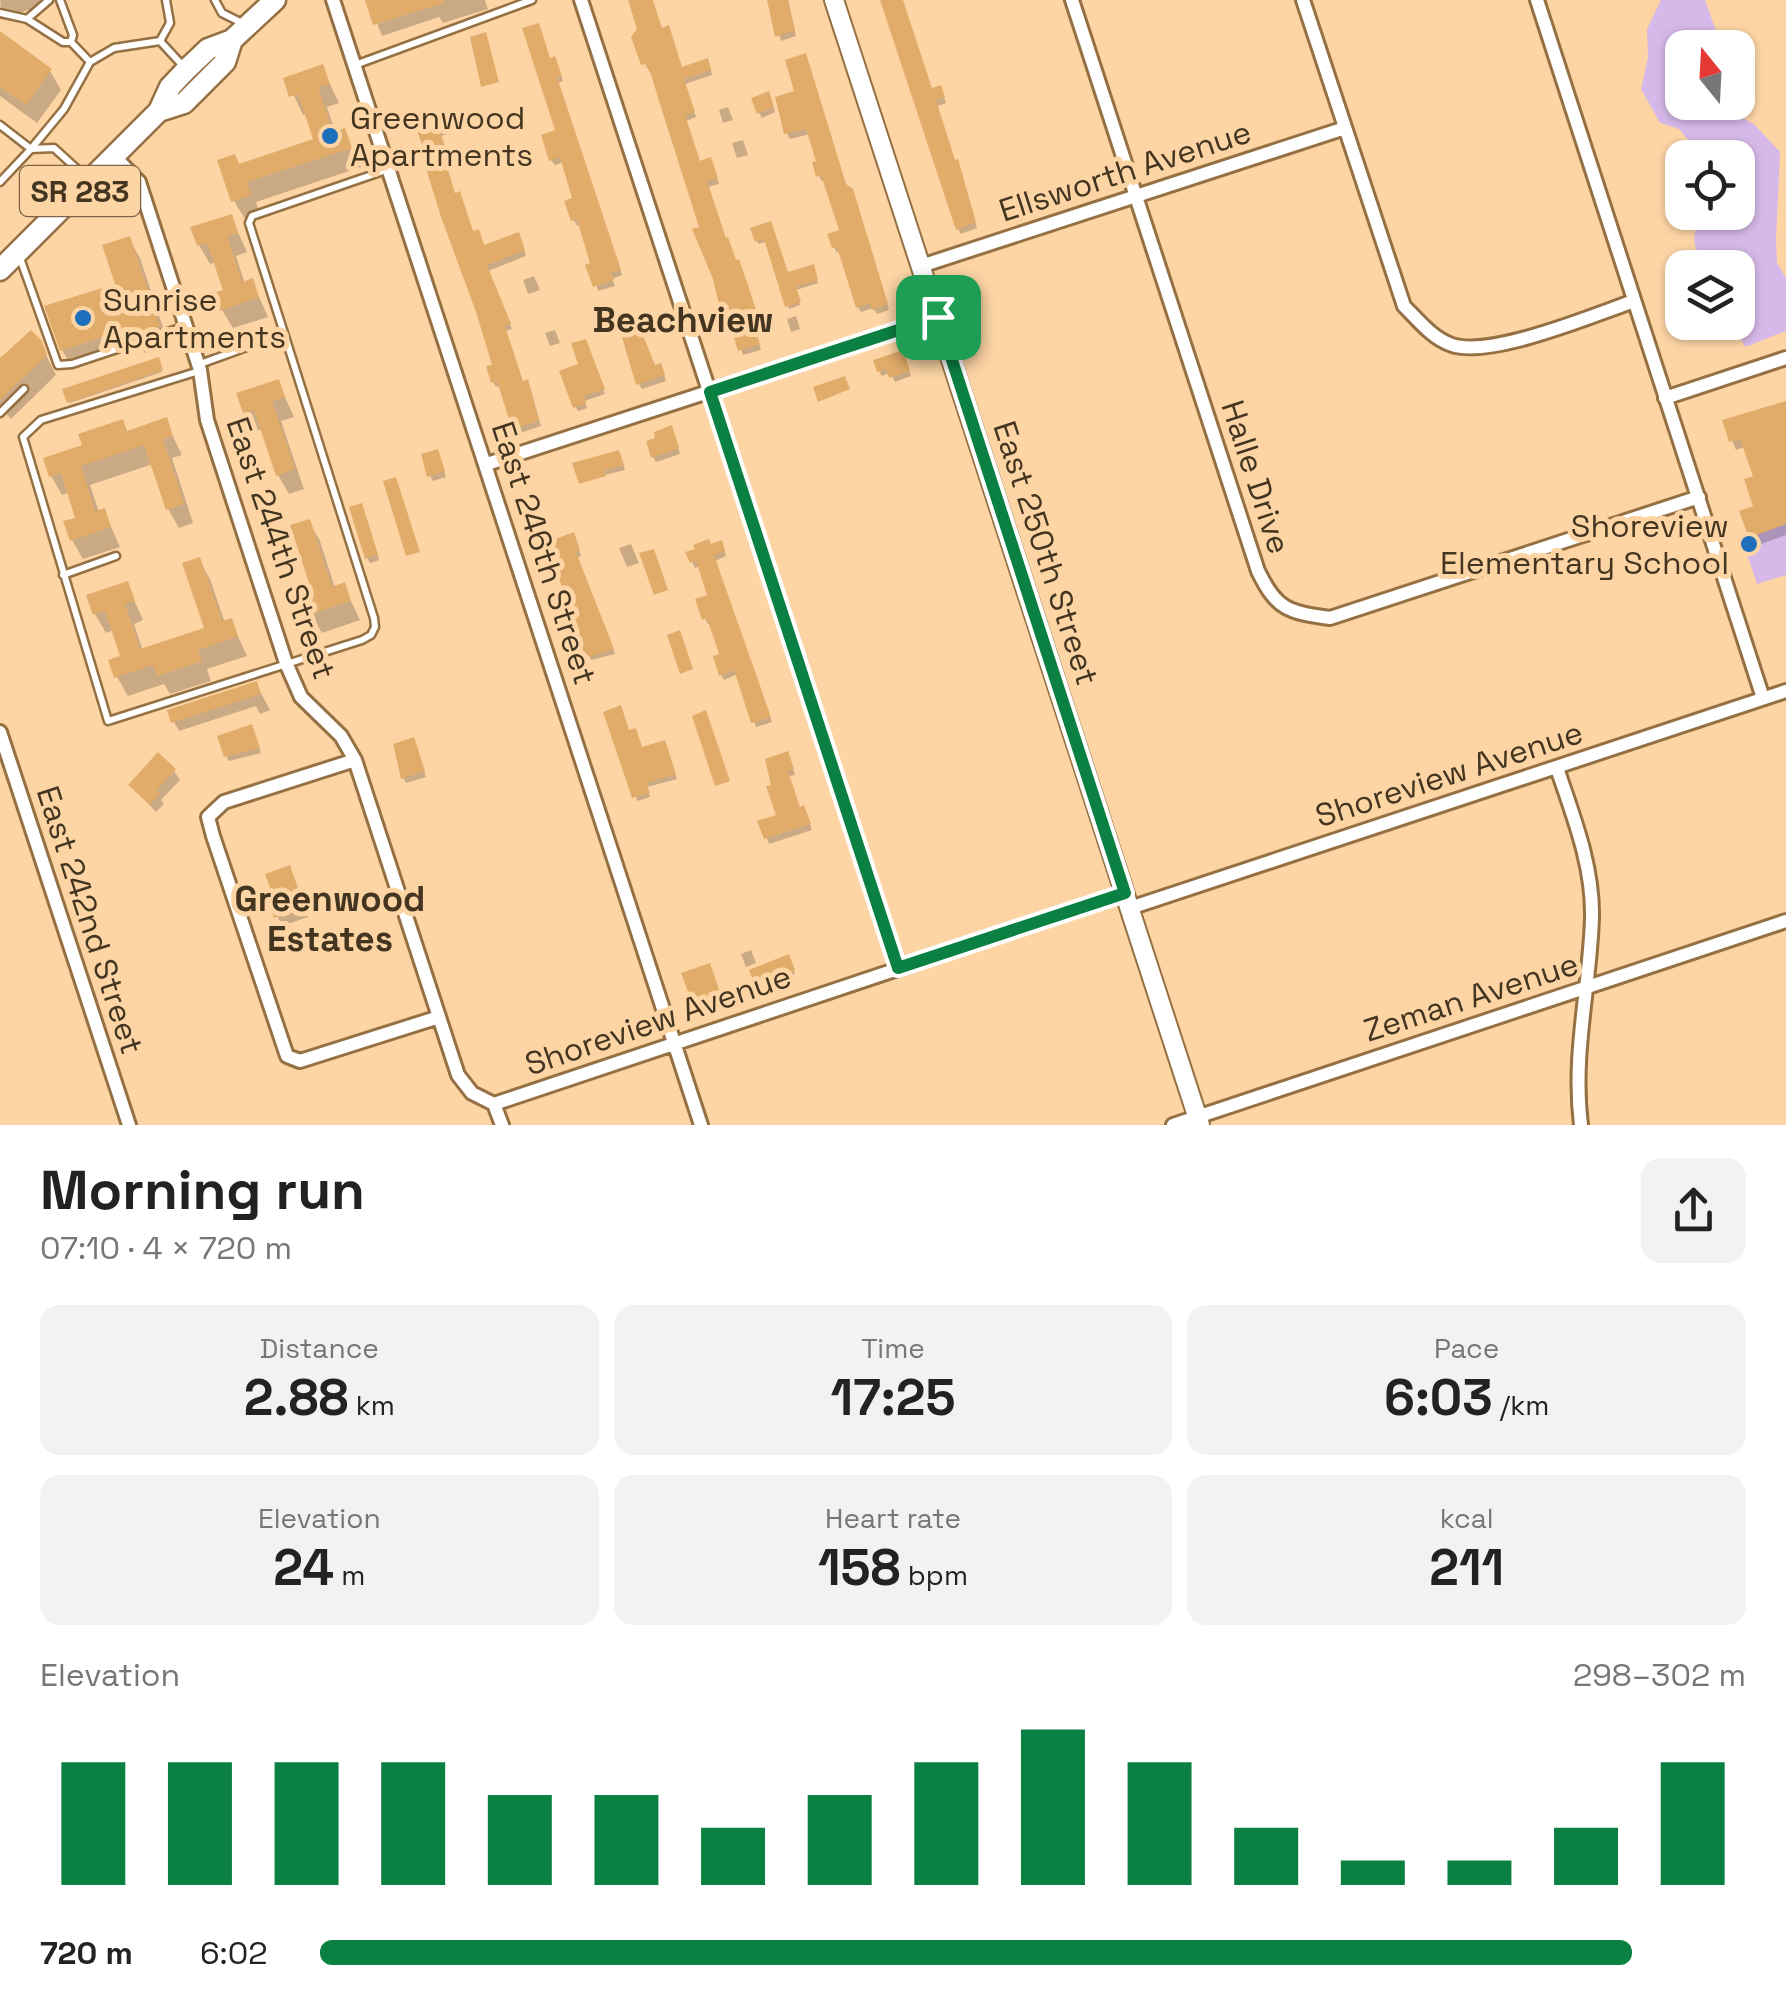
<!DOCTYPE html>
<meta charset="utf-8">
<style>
body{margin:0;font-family:"Space Grotesk",sans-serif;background:#f2f2f2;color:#222;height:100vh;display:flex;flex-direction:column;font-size:38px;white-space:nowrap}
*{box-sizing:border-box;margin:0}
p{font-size:32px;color:#767676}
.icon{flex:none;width:55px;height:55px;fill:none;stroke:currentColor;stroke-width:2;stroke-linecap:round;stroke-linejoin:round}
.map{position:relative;height:1125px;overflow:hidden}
.sheet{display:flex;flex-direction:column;background:#fff;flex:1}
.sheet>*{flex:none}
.needle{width:65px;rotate:342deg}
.fabs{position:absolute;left:1665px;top:30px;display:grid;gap:20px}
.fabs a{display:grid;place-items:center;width:90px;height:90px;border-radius:20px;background:#fff;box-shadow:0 2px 8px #0004;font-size:50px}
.pin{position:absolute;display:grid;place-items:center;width:85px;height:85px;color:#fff;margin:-42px;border-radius:20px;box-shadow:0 5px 15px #0006}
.round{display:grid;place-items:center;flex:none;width:105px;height:105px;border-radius:20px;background:#f2f2f2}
.summary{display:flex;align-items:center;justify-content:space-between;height:170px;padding:0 40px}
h1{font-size:55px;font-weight:700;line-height:75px}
.figures{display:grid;grid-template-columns:repeat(3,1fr);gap:15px;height:170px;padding:10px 40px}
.figures div{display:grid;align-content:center;border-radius:20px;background:#f2f2f2;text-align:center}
.figures b{font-size:50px;font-weight:700}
.figures small{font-size:28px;font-weight:400}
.figures p{font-size:28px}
.chart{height:280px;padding:20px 40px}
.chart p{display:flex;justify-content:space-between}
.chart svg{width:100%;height:180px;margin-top:10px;stroke:#0b8043;stroke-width:6}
ul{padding:0 40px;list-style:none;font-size:32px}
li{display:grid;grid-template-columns:160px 120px 1fr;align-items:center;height:75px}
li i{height:25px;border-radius:12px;background:#0b8043}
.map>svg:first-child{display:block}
.green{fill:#d6b9e9}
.shadow{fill:#0003}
.building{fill:#e1ac6a}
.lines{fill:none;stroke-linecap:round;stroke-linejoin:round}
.lane-casing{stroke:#947042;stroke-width:11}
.street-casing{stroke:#947042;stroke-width:18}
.secondary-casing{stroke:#947042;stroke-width:22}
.primary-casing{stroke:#947042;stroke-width:25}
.lane{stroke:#fff;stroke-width:6}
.street{stroke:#fff;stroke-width:12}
.secondary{stroke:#fff;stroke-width:18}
.primary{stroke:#fff;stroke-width:20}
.route-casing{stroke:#fff;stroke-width:20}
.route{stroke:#0b8043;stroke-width:12}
.poi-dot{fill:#1d6fbe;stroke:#fdd5a5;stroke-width:4}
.labels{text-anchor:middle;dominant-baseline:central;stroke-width:10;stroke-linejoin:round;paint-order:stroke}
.shield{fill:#fdd5a5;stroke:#7c6549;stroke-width:2.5}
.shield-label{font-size:30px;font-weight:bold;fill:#443521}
.poi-label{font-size:32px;fill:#443521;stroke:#fdd5a5;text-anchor:start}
.street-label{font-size:32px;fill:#443521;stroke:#fdd5a5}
.neighbourhood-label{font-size:35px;font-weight:bold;fill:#443521;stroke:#fdd5a5}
</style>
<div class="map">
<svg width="1786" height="1125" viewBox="0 0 1786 1125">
<rect width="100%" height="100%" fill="#fdd5a5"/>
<path class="green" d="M1661,0H1705L1718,36L1716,47L1682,48V102L1725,103L1739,116L1754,124L1780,152L1776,239L1777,263L1786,278V331L1745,347L1735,327L1723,323L1738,322V268L1709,267C1690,248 1691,235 1703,213L1738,212V158L1690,157V142L1679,129L1660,123L1641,89L1648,57L1647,29Z
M1786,524V575L1757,584L1742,539Z"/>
<path class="shadow" d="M0,0H45L39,6L20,13L1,8Z
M368,0H485L488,9L443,23L439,17L382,36Z
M630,0H652L662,30L682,70L710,66L712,75L685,84L696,117L686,121L700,163L713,165L719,184L708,187L726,240L752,299L757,315L751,317L761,350L743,355L732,323L724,316L702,228L650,68L645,67L658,62L640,29Z
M769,0H788L796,36L781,41Z
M883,0H902L932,91L943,94L946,103L937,106L955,163L960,168L977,228L961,234L958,229Z
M0,34L50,71L61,90L37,123L0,96Z
M550,60L557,64L563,81L558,83L622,275L612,279L615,286L598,291L581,224L577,226L574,220L576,200L564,162L555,165L551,160L558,132Z
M322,67L339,103L327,107L336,134L344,131L361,167L256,202L260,214L245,219L234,201L240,166L316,141L307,113L303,115L286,79Z
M797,92L846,187L855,197L889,310L877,314L873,308L861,312L858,307L841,251L837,253L834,247L842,232L825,180L822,181L819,176L815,164L819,163L810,134L790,139L787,134L778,98Z
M771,99L775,112L762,118L759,113Z
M728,107L733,120L723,123L719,110Z
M431,121L445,123L448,134L441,136L451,168L447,169L455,196L473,233L484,248L521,241L526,256L488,271L512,329L506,331L523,384L527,382L530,387L541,426L517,434L501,385L496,387L493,382L495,366Z
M743,140L748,155L737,158L732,143Z
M231,217L247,252L236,256L245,284L252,281L268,317L233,328L222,310L226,291L216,262L210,264L199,245Z
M770,224L788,274L814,270L818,283L796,290L800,305L789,309L768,241L759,244L757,241Z
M129,239L140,258L169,345L145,353L141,347L73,369L62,350L118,285Z
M534,276L540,290L528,294L523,280Z
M796,316L800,329L791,332L787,319Z
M555,330L560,343L550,346L545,333Z
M40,343L56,375L11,419L0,407V364Z
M587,346L605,394L585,401L587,408L578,411L575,406Z
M905,359L911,376L895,382L890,373L882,376L879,371Z
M158,360L162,372L70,403L65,391Z
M655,367L663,371L666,381L642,389L639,384Z
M278,382L294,417L281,421L304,489L289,494L278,475L263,429L256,431L245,412Z
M1786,403V535L1756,546L1742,512L1756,508V478L1745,447L1736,450L1725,422Z
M165,420L182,455L172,458L193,523L179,528L168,509L153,464L90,485L99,512L104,511L120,547L83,559L72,540L78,519L70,492L62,495L51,476L128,433Z
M674,434L680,454L656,462L653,457Z
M440,457L446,477L433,481L430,476Z
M621,457L625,470L580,481Z
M364,511L379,560L370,563L367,558Z
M309,522L320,541L335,588L344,586L360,620L322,633L311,614L316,593Z
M576,541L581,556L577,558L615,654L591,660L551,543Z
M631,544L639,563L627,567L619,548Z
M711,547L724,549L726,556L715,561L772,722L756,727L738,674L724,680L721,675L722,656L711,623L708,624L705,619L710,597L700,566L695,568L692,562Z
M199,560L210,579L225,623L231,621L247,656L207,669L211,681L170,694L164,684L128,696L117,677L123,657L114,630L106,633L95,614L127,584L143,620L134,624L143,651L207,630Z
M256,684L270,710L260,714L256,706L179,731L174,722Z
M254,732L261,753L229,761L226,756Z
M629,733L641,750L666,747L677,779L647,787L650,797L637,801Z
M416,745L426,777L406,783L403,778Z
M790,759L795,775L789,776L800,809L806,814L812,830L769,844L761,822L779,816Z
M174,771L180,780L161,800L164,804L156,812L131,785Z
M294,877L308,917L282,926L272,905Z
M751,950L756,963L746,967L741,954Z
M790,961L795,974L760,991L752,972Z
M712,972L725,1010L706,1016L697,996L693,997L690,991Z"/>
<path class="building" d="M365,0H444V3L373,25Z
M628,0H653L662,28L669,25L682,67L708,58L711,70L684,79L695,112L685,115L700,161L711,157L718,178L707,181L726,238L728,237L736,260L739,259L750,291L756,310L750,312L760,344L738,351L728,318L722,317L713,279L692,229L699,227L659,101L651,74L645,64L641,65L631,37L637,29Z
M767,0H788L795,30L775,37Z
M880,0H903L932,88L941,85L945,97L936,100L955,160L958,159L976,222L956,230Z
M539,23L550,58L555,56L562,76L557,77L621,270L611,273L614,280L593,287L585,265L590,263L577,220L571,221L564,201L572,198L560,157L549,161L541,135L555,130L522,28Z
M0,31L52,69L26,105L0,87Z
M486,32L499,82L481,87L470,37Z
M806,53L846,184L853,189L888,304L872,310L870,303L856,308L837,247L832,248L827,234L839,230L821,175L816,177L812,162L816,161L806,129L784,134L775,97L794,91L785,60Z
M323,64L330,84L318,87L333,132L345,128L352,148L247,182L251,195L231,202L217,160L235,154L239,164L313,139L298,94L289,97L283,78Z
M769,91L774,107L757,114L751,98Z
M430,113L431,118L443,115L447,128L440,131L450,162L446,163L455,193L460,191L473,231L479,229L484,245L519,232L525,250L487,265L511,324L505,326L523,381L528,379L539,421L512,429L497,381L491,383L486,366L492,365L476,312L441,217L421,152L424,151L413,118Z
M232,214L238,233L227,236L242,282L253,278L259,297L220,311L214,293L223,290L207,243L197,246L190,227Z
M771,221L788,272L814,264L818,280L796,287L801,302L785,307L764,239L755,242L750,228Z
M130,236L160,326L132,335L129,328L60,351L44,306L115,284L102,245Z
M640,328L655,365L661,363L665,375L636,385L621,334Z
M31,330L42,341L47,355L0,400V358Z
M586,339L605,389L584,396L586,403L573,408L559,371L578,364L571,343Z
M903,350L910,371L889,378L886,369L877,372L873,360Z
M159,357L163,370L67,403L62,389Z
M845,376L850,389L818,402L813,387Z
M279,379L285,397L272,401L295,469L276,476L254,410L243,413L236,393Z
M1786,401V524L1749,538L1739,511L1753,506L1744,479L1753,476L1740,439L1729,442L1722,420Z
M167,417L173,436L163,439L184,504L166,510L144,445L81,466L95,511L105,508L111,527L70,541L63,521L75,518L61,473L49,477L43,458L82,445L78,434L123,419L127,431Z
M672,425L679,448L651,458L646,441L655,438L654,432Z
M438,449L445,471L427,477L421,454Z
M619,450L624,465L604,471L606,476L579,484L572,463Z
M396,477L420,552L406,556L383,481Z
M362,503L378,554L365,559L349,507Z
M310,519L332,587L345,582L351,601L308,615L302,595L312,592L290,525Z
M574,532L580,550L576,552L614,649L591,656H585L547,542Z
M709,539L711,544L722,540L725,551L714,555L771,717L751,723L734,670L719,676L713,656L719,654L707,618L702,620L695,599L707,595L696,561L690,563L685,552L695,549L693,545Z
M654,549L668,590L654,595L639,553Z
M200,557L222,621L232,618L238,636L198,650L202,661L157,676L153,665L114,678L108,660L120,656L105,611L93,615L86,595L128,581L135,601L125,604L140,649L204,628L182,563Z
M680,630L693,669L680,674L667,635Z
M257,681L261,694L171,723L167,710Z
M621,705L629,730L636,728L642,747L665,740L676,774L646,783L650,793L632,798L603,712Z
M706,710L730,781L715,786L692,716Z
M252,724L260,748L224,757L217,736Z
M414,737L425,771L401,779L393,744Z
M788,751L794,769L788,771L800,807L804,805L811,824L764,839L757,821L776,815L766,786L771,785L765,759Z
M158,752L176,769L157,790L160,793L150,805L128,785Z
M290,865L304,908L274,918L269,903L275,901L265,874Z
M789,954L795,970L756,988L749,970Z
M710,963L724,1004L700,1012L693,991L688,992L681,973Z"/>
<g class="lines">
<defs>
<path id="lane" d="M60,0L73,35L71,42
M215,0L222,13L242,23
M0,13L27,19L63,42H71L90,62L114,48L160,41
M27,19L49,0
M160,41L170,23L166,0
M160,41L183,66
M355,65L532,0
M0,125L31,149L64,109L90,62
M0,182L31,149L54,148L88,179
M20,258L58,365L72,364L186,326
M200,364L280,335L283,330L249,223L252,216L389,169
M199,371L41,420L23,437L108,721L362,640L371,635L375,627L374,618L283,330
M0,413L24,389
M63,575L116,556"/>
<path id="street" d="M333,0L701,1125
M581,0L898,968
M1072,0L1258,571C1277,610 1288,612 1330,618L1699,497
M1303,0L1404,306C1418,320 1433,339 1452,345C1491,358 1594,315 1634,301
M1537,0L1763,698
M114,156L139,182L200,370L207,420L286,663L301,697L341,736L355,760L458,1075L472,1093L494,1104
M921,266L1345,128
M1665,398L1786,358
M487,464L938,317
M0,732L129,1125
M355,760L224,802L208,817L213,836L287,1056L300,1061L439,1017
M1557,768C1573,816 1593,865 1592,917C1590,988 1572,1053 1581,1125
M1130,908L1786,691
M494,1104L1125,893
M494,1104L502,1125
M1173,1125L1786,921"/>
<path id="secondary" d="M834,0L1200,1125"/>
<path id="primary" d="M159,111L184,103L225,62L232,40
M0,270L159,111L170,87L187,69L208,49L232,40L275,0"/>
</defs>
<use href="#lane" class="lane-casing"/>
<use href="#street" class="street-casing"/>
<use href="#secondary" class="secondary-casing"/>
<use href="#primary" class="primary-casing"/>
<use href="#lane" class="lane"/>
<use href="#street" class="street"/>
<use href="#secondary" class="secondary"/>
<use href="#primary" class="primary"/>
</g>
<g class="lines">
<defs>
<path id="route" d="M938,317L1125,893L898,968L710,392Z"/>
</defs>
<use href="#route" class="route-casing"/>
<use href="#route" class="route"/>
</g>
<g class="poi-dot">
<circle cx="330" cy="136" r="10"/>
<circle cx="83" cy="318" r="10"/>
<circle cx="1749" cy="544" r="10"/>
</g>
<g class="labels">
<rect class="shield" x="20" y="166" width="120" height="50" rx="8"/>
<g class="shield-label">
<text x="80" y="191">SR 283</text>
</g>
<g class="poi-label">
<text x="350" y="118">Greenwood<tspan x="350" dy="37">Apartments</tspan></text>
<text x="103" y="300">Sunrise<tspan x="103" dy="37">Apartments</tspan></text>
<text x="1729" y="526" text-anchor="end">Shoreview<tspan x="1729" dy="37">Elementary School</tspan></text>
</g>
<g class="street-label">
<text transform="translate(1125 171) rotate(-18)">Ellsworth Avenue</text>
<text transform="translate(1256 477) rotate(72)">Halle Drive</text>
<text transform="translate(281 548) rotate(71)">East 244th Street</text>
<text transform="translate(544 553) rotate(72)">East 246th Street</text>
<text transform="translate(1046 553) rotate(72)">East 250th Street</text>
<text transform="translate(1449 774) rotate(-18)">Shoreview Avenue</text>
<text transform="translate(90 920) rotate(72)">East 242nd Street</text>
<text transform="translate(1471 997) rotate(-18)">Zeman Avenue</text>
<text transform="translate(658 1020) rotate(-19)">Shoreview Avenue</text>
</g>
<g class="neighbourhood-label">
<text x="683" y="320">Beachview</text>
<text x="330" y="899">Greenwood<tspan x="330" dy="40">Estates</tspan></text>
</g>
</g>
</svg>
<div class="fabs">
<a><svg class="needle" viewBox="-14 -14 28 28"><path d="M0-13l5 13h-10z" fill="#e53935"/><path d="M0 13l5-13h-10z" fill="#767676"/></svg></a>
<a><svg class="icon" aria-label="locate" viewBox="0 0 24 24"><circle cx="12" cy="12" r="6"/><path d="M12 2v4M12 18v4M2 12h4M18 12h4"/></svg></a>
<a><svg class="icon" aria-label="layers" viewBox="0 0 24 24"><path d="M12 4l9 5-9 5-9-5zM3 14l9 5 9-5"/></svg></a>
</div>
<div class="pin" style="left:938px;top:317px;background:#1e9e55"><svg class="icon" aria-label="arrive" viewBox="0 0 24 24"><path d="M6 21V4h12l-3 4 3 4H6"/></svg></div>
</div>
<section class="sheet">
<div class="summary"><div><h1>Morning run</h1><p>07:10 · 4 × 720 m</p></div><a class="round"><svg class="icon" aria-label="share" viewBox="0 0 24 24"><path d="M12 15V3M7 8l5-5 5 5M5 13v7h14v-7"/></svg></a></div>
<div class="figures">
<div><p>Distance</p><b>2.88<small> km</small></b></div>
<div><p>Time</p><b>17:25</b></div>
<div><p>Pace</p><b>6:03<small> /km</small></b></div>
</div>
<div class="figures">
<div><p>Elevation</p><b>24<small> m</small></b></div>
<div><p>Heart rate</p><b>158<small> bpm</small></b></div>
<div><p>kcal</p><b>211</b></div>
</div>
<div class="chart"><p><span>Elevation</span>298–302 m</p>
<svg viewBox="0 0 160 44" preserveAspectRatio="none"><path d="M5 44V14M15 44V14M25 44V14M35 44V14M45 44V22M55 44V22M65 44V30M75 44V22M85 44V14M95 44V6M105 44V14M115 44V30M125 44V38M135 44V38M145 44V30M155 44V14"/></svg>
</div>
<ul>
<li><b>720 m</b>6:02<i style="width:92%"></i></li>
</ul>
</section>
